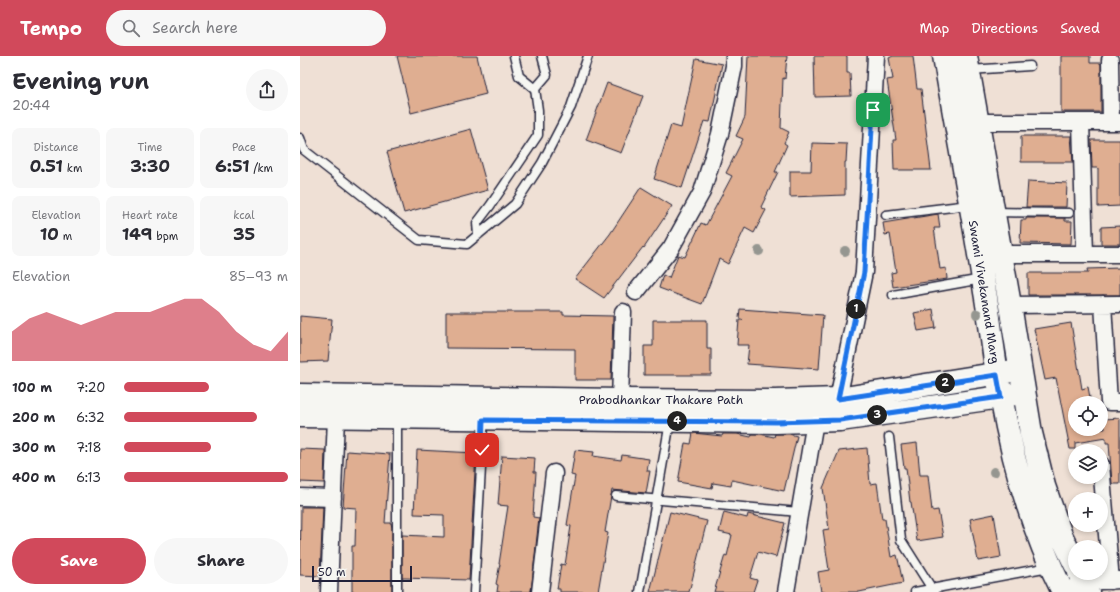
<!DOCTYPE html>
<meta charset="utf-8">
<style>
body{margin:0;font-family:"Shantell Sans",sans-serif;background:#f7f7f7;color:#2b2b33;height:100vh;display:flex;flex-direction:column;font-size:15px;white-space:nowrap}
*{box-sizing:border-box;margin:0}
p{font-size:13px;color:#7c7c81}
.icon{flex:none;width:22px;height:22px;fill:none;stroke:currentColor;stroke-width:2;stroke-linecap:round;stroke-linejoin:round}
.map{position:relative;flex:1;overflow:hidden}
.panel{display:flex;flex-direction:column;background:#fff;width:300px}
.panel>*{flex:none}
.controls{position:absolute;left:768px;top:340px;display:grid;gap:8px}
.controls a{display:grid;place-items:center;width:40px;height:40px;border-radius:50%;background:#fff;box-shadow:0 2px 6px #0003;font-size:20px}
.scale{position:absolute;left:12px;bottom:10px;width:100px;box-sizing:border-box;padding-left:4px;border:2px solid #22223b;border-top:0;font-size:11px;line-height:14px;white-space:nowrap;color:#22223b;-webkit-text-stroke:3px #f6f6f2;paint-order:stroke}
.pin{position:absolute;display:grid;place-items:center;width:34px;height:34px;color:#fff;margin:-17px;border-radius:8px;box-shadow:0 2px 6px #0006}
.km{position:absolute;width:20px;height:20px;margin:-10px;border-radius:50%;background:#222;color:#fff;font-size:11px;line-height:20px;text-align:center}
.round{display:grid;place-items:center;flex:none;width:42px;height:42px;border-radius:21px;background:#f7f7f7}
.headline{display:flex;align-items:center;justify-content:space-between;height:68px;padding:0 12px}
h1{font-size:22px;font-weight:700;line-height:30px}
.stats{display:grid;grid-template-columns:repeat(3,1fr);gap:6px;height:68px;padding:4px 12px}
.stats div{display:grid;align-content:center;border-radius:8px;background:#f7f7f7;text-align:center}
.stats b{font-size:17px;font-weight:700}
.stats small{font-size:11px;font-weight:400}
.stats p{font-size:11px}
.chart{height:112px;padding:8px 12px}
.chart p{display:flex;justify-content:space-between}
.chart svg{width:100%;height:72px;margin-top:4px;fill:#d1495b;opacity:.7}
.action{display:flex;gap:8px;margin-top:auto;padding:8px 12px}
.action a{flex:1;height:46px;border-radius:24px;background:#d1495b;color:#fff;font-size:16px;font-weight:700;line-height:46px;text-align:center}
.action a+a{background:#f7f7f7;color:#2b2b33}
ul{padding:0 12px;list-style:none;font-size:13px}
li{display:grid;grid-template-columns:64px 48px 1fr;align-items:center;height:30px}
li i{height:10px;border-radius:5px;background:#d1495b}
header{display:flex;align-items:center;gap:24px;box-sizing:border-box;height:56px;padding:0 20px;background:#d1495b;color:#fff}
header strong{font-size:19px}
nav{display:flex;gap:22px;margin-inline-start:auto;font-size:14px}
.search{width:280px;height:36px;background:#f7f7f7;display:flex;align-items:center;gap:10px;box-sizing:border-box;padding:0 14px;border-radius:22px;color:#7c7c81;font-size:15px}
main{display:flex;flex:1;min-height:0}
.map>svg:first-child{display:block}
.building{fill:#dfae91;stroke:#22223b}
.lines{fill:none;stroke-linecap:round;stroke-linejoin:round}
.service-casing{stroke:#22223b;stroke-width:11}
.minor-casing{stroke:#22223b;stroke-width:19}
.secondary-casing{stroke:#22223b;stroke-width:25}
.service{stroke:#f6f6f2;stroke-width:8}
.minor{stroke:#f6f6f2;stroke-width:16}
.secondary{stroke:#f6f6f2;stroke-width:22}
.tree{fill:#959690}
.route-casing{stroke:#fff;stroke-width:8}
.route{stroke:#1a73e8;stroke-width:5}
.labels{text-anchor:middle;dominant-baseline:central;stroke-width:3;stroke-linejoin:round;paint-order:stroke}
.street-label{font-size:12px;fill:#22223b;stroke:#f6f6f2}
</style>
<header>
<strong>Tempo</strong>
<div class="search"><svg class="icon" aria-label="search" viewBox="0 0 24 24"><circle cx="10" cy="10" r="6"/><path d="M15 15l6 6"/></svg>Search here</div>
<nav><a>Map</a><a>Directions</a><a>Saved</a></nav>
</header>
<main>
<section class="panel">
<div class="headline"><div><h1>Evening run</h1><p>20:44</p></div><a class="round"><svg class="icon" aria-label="share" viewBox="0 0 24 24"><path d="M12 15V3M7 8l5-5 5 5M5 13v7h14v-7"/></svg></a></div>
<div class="stats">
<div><p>Distance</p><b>0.51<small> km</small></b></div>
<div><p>Time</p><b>3:30</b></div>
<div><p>Pace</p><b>6:51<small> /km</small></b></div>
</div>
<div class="stats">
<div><p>Elevation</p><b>10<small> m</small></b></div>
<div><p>Heart rate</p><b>149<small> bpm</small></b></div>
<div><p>kcal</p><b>35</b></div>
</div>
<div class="chart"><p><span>Elevation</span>85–93 m</p>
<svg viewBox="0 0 160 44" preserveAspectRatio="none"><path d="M0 44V26L10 18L20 14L30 18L40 22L50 18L60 14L70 14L80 14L90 10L100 6L110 6L120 14L130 26L140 34L150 38L160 26V44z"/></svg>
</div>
<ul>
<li><b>100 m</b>7:20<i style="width:52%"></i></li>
<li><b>200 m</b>6:32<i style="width:81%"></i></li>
<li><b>300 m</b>7:18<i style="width:53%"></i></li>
<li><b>400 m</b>6:13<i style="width:100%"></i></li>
</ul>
<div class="action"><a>Save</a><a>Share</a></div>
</section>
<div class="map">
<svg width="820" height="536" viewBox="0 0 820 536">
<rect width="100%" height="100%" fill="#efe0d5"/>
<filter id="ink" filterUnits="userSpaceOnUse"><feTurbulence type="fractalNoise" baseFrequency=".025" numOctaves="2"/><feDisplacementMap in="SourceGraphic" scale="8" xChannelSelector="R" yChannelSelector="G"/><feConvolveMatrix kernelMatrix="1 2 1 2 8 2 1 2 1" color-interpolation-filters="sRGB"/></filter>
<g filter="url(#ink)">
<path class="building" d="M97,0H177L186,38L111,57Z
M448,0H487L485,23L483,22L481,72L489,76L484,87L487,89L475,116H478L461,151L466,154L454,177L445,172L428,208L419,203L402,248L359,232L363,219L369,222L378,199L385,201L401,167L406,169L432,120L426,117L443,83L436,80L445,61Z
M514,0H547V17H550L551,40L515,41Z
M593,0H613L617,33H621L631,114H594L593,84H596L587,24L593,23L589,2Z
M761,0H790V7H801V56H761Z
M396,3L422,8L410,66L404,65L382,132L354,123L371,69L381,72Z
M307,27L343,40L321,97L286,84Z
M171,73L188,134L104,157L87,96Z
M721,80H771L773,106H721Z
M791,84H820V150L798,151V112H792Z
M512,87L547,88L546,106H545V139L490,141V115H511Z
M728,125L767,127L766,151H726Z
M341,131L372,150L344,192L343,191L304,242L275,223L310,178Z
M638,158L640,172H634L640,213L646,212L647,223L593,231L591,217L596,216L590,178L585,179L583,167Z
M726,162H765V165H772L771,188L720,187L721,164H726Z
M820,170V188H801V171Z
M820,212V239H728V217H788L787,213Z
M440,253L523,259L519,313L447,308L449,289H437L439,264H443L439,262Z
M633,253L636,272L618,275L614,257Z
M146,256H263V259L313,260L311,324H275V293L146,292Z
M0,260L32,263L28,305L0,306Z
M353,264H407V293H411V319H344V290H353Z
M771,267L782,333L788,331L791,347H775V373H805L804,363L820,362V428H812L809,387H806V382L775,387V393H770L756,322L745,324L734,273Z
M393,377L422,380L423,378H437L451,381L452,378H460L474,381L475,378H489L497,380L484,435L432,424L431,430L413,427L412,432L378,426L385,387L391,388Z
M617,387L620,419H628L632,455L638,454L643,481L617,485L611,446H610L606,412H604L601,389Z
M567,392L570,428L577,427L582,463H585L591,501L597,499L603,527L559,536H521L518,516L529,514L523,474L529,473L523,432L539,395Z
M0,393L25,394L24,427L0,426Z
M117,394L176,397L169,524L102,522V479L144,481V459L114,458Z
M275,394L294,396L293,400L321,404L322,399L349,403L347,415H350L346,437L312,434L305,476L308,477L298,536H260V533H257L261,508L265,509L271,470L267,469L275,420L271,419Z
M47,395L90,398L85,467H91L92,472V536H52V490H55L56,452L43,451Z
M202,400L235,402L234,416H236L233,461L239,462L231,536H197L198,529L196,528L200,508H199L208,450L198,449Z
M1,451H23L20,520L0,519Z
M370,456L407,465L389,536H350Z
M424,456L447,462L448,458L485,467L476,501L458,496L450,522L457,524L453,536H414L425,499L427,500L432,479L419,476Z
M694,458L701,501L678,505L670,463Z"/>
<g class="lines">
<defs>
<path id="service" d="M669,14L730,10
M235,33L247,19L242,0
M0,82L4,94L119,184L167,188L215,148L242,107L271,51L288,0
M694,156L769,157
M586,159L669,149
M178,179L177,167L190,150L238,79V54L235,33L219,20L214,0
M593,239L682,223
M589,381L601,484L634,536
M316,440L499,456
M97,536V363
M174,536L182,394L183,363
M340,536L370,366
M615,536L749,511"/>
<path id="minor" d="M810,4L811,66
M677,66H820
M781,66L785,198
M701,198H820
M336,236L371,192L402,136L420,78L434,10V0
M803,248L809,346H820
M710,249L820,248
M538,343L564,216L576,0
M320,344L323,256
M801,409L811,525
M0,441L33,442
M29,536L36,361
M240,536L254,417
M486,536L515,365
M766,536L783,526L820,524"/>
<path id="secondary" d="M644,0C657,78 673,157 685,236C691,270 694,306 701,340C713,408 732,475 763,536
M666,0L710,249L731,377L744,430L761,479L775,508
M0,339L320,344L476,345L538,343L719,314
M0,360L476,366L540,364L701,341L723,336
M779,517L788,536"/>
</defs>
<use href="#service" class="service-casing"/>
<use href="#minor" class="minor-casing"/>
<use href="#secondary" class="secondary-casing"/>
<use href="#service" class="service"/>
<use href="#minor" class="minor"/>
<use href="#secondary" class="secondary"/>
</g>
<g class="tree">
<circle cx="459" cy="195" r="5"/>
<circle cx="545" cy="195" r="5"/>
<circle cx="677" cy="258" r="5"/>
<circle cx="694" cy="416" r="5"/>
</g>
</g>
<g class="lines" filter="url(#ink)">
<defs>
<path id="route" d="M182,394L183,364L476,366L540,364L701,341L697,319L538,343L564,216L573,54"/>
</defs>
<use href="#route" class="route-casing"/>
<use href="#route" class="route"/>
</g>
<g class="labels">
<g class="street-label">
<text transform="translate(684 236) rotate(81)">Swami Vivekanand Marg</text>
<text x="361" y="344">Prabodhankar Thakare Path</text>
</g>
</g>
</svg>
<div class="controls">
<a><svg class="icon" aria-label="locate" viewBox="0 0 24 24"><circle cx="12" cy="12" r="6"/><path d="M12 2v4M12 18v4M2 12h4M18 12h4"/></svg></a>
<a><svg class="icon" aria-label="layers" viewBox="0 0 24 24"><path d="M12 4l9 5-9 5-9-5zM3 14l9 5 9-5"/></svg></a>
<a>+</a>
<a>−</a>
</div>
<div class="scale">50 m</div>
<div class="pin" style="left:573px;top:54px;background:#1e9e55"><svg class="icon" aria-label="arrive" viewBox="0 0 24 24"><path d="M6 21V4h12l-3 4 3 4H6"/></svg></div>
<div class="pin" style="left:182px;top:394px;background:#d93025"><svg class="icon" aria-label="check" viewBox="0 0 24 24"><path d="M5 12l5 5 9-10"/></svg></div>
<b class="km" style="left:556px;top:253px">1</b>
<b class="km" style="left:645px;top:327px">2</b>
<b class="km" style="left:577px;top:359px">3</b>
<b class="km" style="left:377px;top:365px">4</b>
</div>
</main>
